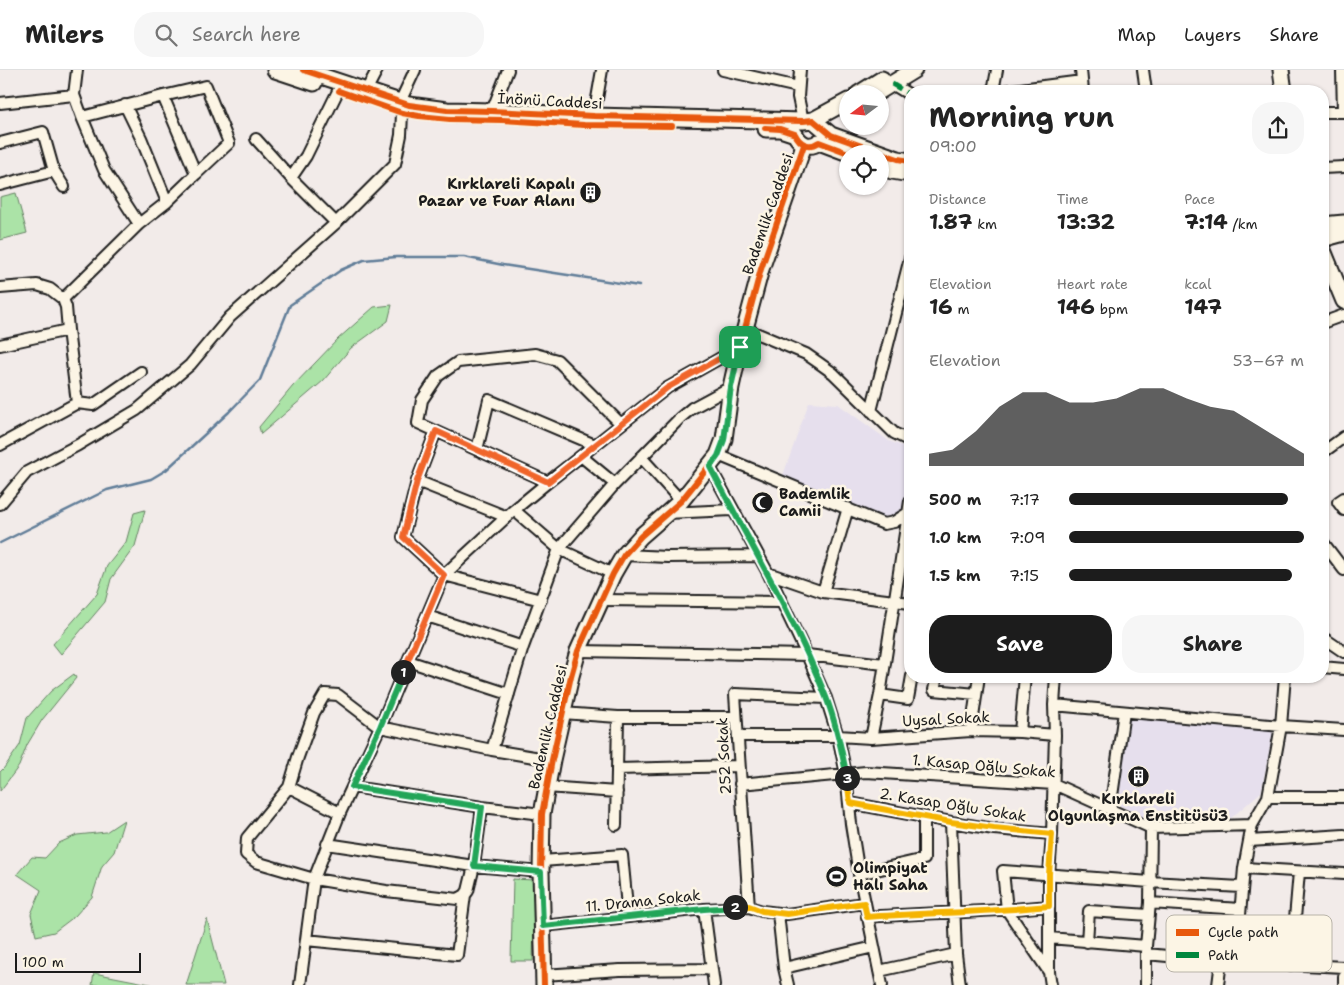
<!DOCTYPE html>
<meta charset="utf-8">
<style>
body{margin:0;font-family:"Shantell Sans",sans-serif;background:#f6f6f6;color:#222;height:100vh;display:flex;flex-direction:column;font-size:19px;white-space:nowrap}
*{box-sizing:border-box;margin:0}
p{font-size:16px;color:#767676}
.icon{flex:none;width:28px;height:28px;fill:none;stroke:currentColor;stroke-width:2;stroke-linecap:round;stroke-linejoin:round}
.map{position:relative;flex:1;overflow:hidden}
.panel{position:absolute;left:904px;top:15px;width:425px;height:598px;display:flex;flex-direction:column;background:#fff;border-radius:20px;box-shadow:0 1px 4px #0004}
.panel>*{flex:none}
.needle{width:32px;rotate:254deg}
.fabs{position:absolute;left:839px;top:15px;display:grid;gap:10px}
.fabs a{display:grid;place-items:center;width:50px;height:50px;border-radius:50%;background:#fff;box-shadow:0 1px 4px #0004;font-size:25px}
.scale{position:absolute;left:15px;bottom:12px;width:126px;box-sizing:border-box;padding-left:5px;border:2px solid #1c1c1c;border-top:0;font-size:14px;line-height:18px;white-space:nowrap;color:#1c1c1c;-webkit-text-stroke:4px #fcf5e5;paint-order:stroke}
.pin{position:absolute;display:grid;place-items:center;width:42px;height:42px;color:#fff;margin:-21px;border-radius:10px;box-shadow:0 2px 8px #0006}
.km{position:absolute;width:25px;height:25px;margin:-12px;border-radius:50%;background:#222;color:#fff;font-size:14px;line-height:25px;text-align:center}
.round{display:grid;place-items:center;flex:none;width:52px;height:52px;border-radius:20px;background:#f6f6f6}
.summary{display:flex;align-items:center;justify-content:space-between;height:85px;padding:0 25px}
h1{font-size:28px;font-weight:700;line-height:38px}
.stats{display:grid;grid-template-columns:repeat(3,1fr);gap:8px;height:85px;padding:5px 25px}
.stats div{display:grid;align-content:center}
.stats b{font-size:21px;font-weight:700}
.stats small{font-size:14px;font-weight:400}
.stats p{font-size:14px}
.chart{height:140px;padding:10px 25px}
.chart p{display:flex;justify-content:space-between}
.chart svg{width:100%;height:90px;margin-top:5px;fill:#1c1c1c;opacity:.7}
.cta{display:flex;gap:10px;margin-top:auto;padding:10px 25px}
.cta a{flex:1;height:58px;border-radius:20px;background:#1c1c1c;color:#fff;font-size:20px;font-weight:700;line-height:58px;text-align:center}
.cta a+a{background:#f6f6f6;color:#222}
ul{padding:0 25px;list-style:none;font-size:16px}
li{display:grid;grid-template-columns:80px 60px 1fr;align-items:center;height:38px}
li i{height:12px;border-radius:6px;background:#1c1c1c}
header{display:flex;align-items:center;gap:30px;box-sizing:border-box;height:70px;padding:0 25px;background:#fff;border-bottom:1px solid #e0e0e0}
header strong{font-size:24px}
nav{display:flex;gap:28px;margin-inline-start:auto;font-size:18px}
.search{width:350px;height:45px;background:#f6f6f6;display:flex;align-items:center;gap:12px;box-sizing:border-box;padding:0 18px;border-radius:20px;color:#767676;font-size:19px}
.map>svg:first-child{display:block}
.built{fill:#e6dfed}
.green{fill:#abe3a7;stroke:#648062}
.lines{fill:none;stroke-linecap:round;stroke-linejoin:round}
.stream{stroke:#617d98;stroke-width:2.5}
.street-casing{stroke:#1c1c1c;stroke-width:14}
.secondary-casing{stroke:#1c1c1c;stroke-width:19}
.street{stroke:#fcf5e5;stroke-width:10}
.secondary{stroke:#fcf5e5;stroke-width:15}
.quiet{stroke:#00873e;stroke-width:5;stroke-dasharray:10 5;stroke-linecap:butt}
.cycleway-casing{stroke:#fcf5e5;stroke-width:9}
.cycleway{stroke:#e8590c;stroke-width:6}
.split-1-casing{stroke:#fff;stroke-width:10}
.split-2-casing{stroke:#fff;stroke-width:10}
.split-3-casing{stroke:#fff;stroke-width:10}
.split-4-casing{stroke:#fff;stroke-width:10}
.split-1{stroke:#f0652b;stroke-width:6}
.split-2{stroke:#22a559;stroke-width:6}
.split-3{stroke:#f5b400;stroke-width:6}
.split-4{stroke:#22a559;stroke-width:6}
.labels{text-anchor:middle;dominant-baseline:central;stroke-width:5;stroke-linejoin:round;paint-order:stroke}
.street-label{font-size:15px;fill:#1c1c1c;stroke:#fcf5e5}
.poi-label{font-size:15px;font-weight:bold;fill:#1c1c1c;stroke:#fcf5e5;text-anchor:start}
.key{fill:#fcf5e5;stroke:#b9b4a9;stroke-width:1}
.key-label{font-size:14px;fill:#1c1c1c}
</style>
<header>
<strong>Milers</strong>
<div class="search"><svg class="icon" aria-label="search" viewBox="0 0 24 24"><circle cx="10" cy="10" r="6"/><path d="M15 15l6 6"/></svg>Search here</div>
<nav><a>Map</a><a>Layers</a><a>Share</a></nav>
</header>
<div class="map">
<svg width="1344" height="915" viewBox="0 0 1344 915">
<rect width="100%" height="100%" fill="#f2ebe9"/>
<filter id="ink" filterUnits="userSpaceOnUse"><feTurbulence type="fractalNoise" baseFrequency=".02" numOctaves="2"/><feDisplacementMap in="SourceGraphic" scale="10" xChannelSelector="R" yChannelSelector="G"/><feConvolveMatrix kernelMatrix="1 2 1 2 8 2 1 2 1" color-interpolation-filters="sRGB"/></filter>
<g filter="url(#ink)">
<path class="built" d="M809,332L838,334L889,371L910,379V431L908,443L884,454L781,411Z
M1124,642L1274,656L1261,722L1231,748L1150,751L1118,734L1113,724Z"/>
<path class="green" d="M16,123L27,163L0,170V127Z
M392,235L388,251L351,278L323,311L261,364L259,357L293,316L338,269L374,237Z
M145,440L135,476L111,509L105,532L61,584L53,574L97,524L107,496L126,472L134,443Z
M74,604L76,608L42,650L27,675L19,696L0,721V702L4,698L20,675L27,648L51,621Z
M124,750L114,782L102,796L92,827L75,846L54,862L36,866L31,844L41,820L17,804L32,787L45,788L59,773L77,765L106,762Z
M513,809L535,810L533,891H511Z
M207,849L224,915H186L187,912Z
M94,903L155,915H92Z"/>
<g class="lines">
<path class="stream" d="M0,473L107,420L151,409L166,400L229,342L260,310L290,235L341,200L364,190L396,187H464L503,195L639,216"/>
<defs>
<path id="street" d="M77,0L74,25L82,47L104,100L139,154
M723,0L798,17
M800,0L798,27L803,51
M1081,0L1083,21
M1143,0L1146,21
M1342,0L1343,42
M892,14L910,25
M366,21L377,0
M993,21L997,0
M1004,21L1082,11
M400,32L415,0
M0,33L74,25
M125,35L141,68L167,132
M492,41L508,0
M1322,42H1344
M594,46L602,0
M82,47L163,26L206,16L229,73L196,104
M256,69L291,108L336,153
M0,73L43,62L54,101L64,117
M1322,98L1344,97
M291,108L306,86L338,21
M0,115L54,101
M0,218L37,215L50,219L63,229L66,237L68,260L0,275
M63,229L139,154L167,132L196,104L163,26
M1322,253L1344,245
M746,259L806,284L819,293L833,303L894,363L910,371
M77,333L93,335L141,302
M871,341L910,188
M436,361L417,411L403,467L444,505L541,530
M0,375L77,333L68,260
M477,380L489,330L595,375
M1322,383L1344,367
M718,385L884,454L894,452L908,443
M581,386L615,414
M641,387L681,431
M710,397L768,503L807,585L826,628L838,666L846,704L851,754L859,804L882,915
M417,411L507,447
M548,412L418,353L422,330L438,306L458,292L535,284L557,290L621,354
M1344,428L1338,432L1344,440
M0,434L27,402L78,375L137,340L190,295L230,247L336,153L395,94L401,65L402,43
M514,440L559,479L613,504
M667,443L732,440
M1322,471L1344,500
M624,485L668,487L758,486
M768,503L823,522L910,533
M823,522L848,438
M601,530L782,532
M427,546L523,577
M1322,567L1344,582
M578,581L807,585L884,594
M408,591L509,624
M1322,597L1344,599
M937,606L934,620L976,624
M880,625L908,629L912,606
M1054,635L1281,656L1344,660
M562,643L618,647H736
M971,661L979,606
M1020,662L1025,606
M738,666H838L871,668L971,661L1020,662L1055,665
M871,668L880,625L910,431
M492,680L523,577L559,479L615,414L680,348L692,338L731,317
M617,699L739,696
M740,714L866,702L1054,714L1151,758L1252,755
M289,717L340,743
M353,717L482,737L542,744
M546,717L617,722
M1268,727H1344
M850,733L951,752L994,759L1052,764
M482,737L474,796L468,821L465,825L458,829L386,821L314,809L256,792L246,784L247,768L289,717L298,687L314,643L325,624L338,625L380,657L492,680L552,690
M1110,740L1124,642
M951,752L956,884L960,915
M616,755L618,647
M1249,771L1344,765
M327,774L474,796L541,802
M542,791L622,785L628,847
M1244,798L1344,804
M859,804L924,789V747
M1150,833L1240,839
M749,837L735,624L826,628
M704,839L714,915
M778,843L784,898L788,915
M867,847C928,843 989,842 1049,836
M543,856L704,839L749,837L762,841L787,844L864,833
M1049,868L1146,876
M306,870L457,885L465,825
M1087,872L1089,841L1149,845
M1146,884L1221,891L1344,897
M1236,892L1244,798L1252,755L1268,727L1281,656L1285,606
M1291,895L1299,802
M784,898L874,877
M879,901L956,884
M1049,902L1007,840L1003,801L1150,812L1241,817
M543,905L620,900L712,899
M300,915L314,809L340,743L380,657L444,505L514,440L548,412L667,318L740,277
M1051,915L1049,902V804L1052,764L1055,665L1054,635L1056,606
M1146,915V876L1150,833L1151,758
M1218,915L1221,891
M1344,915V906"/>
<path id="secondary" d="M275,0L314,13
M303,0L409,35L447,40L492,41L594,46L803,51L813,50L831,65L898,89L910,91
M1281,0L1284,21
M858,24L882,9
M875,24L914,0
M813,50L848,31
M766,59H780L795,64C800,74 809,79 819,72L851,84
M880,95L892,101L910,104
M1322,155L1344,153
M1322,169L1344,163
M1322,178L1344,231
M544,915L541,802L542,744L552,690L571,606L578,581L613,504L624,485L641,466L681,431L718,385L724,369L731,317L740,277L761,199L804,75"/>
</defs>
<use href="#street" class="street-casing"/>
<use href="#secondary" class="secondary-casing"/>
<use href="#street" class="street"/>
<use href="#secondary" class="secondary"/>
<path class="quiet" d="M892,14L910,25"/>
<defs>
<path id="cycleway" d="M303,0L409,35L447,40L492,41L594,46L803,51L813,50L831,65L898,89L910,91
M339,21L402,43L419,46L450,49L502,50L584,55L672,56
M765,58L780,59L795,64C800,74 809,79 819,72L851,84
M544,915L541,802L542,744L552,690L571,606L578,581L613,504L624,485L641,466L681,431L718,385L724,369L731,317L740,277L761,199L804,75"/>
</defs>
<use href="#cycleway" class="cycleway-casing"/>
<use href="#cycleway" class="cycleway"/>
</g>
</g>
<g class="lines" filter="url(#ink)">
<defs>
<path id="split-1" d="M403,602L444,505L403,467L417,411L436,361L548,412L667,318L740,277"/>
<path id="split-2" d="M403,602L380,657L352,717L482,737L474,796L541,802L543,856L704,839L735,837"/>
<path id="split-3" d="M735,837L749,836L762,841L787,844L864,833L867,847C928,843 989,842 1049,836V804L1052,764L994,758L951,752L850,733L847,708"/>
<path id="split-4" d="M740,277L731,317L724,370L718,386L710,397C750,473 794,547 826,627C836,653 842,681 847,708"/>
</defs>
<use href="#split-1" class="split-1-casing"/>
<use href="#split-2" class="split-2-casing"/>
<use href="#split-3" class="split-3-casing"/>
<use href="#split-4" class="split-4-casing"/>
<use href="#split-1" class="split-1"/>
<use href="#split-2" class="split-2"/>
<use href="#split-3" class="split-3"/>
<use href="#split-4" class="split-4"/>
</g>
<defs>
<symbol id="building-disc" viewBox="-11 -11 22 22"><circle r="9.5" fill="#1c1c1c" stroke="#fcf5e5"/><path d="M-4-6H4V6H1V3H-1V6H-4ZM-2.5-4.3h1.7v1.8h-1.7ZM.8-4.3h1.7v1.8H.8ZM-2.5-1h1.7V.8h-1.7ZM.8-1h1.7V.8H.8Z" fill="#fff"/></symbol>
<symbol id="mosque-disc" viewBox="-11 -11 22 22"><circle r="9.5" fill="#1c1c1c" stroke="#fcf5e5"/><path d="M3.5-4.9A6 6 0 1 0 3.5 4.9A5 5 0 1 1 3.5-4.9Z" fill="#fff"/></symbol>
<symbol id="stadium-disc" viewBox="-11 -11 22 22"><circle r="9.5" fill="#1c1c1c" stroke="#fcf5e5"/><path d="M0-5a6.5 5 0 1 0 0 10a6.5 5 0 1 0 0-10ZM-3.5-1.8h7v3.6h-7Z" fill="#fff"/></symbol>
</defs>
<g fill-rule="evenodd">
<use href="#building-disc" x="578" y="110" width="25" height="25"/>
<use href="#mosque-disc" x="750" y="420" width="25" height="25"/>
<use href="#building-disc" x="1126" y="694" width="25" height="25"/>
<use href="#stadium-disc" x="824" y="794" width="25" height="25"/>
</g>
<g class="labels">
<g class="street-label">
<text transform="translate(550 31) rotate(3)">İnönü Caddesi</text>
<text transform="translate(768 144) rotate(-71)">Bademlik Caddesi</text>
<text transform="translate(946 649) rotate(-3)">Uysal Sokak</text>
<text transform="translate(548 657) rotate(-77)">Bademlik Caddesi</text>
<text transform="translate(724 686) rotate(-93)">252 Sokak</text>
<text transform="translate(984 696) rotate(5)">1. Kasap Oğlu Sokak</text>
<text transform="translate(953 735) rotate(9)">2. Kasap Oğlu Sokak</text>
<text transform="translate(643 831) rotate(-6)">11. Drama Sokak</text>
</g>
<g class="poi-label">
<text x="575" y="114" text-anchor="end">Kırklareli Kapalı<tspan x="575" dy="17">Pazar ve Fuar Alanı</tspan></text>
<text x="779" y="424">Bademlik<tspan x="779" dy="17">Camii</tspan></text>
<text x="1138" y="729" text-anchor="middle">Kırklareli<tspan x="1138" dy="17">Olgunlaşma Enstitüsü3</tspan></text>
<text x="853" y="798">Olimpiyat<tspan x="853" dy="17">Halı Saha</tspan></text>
</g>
</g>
<rect x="1166" y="845" width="166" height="57" rx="8" class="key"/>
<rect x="1176" y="859" width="23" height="7" fill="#e8590c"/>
<rect x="1176" y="882" width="23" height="6" fill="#00873e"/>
<g class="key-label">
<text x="1208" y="867">Cycle path</text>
<text x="1208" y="890">Path</text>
</g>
</svg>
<div class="fabs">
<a><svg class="needle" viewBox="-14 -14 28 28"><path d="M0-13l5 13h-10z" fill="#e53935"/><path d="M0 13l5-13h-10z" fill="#767676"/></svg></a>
<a><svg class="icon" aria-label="locate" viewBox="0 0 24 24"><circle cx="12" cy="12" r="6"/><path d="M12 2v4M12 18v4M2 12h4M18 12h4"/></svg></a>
</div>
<div class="scale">100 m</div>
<div class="pin" style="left:740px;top:277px;background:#1e9e55"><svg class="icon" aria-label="arrive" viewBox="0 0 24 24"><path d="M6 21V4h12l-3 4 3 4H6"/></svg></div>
<b class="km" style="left:403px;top:602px">1</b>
<b class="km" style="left:735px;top:837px">2</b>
<b class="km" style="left:847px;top:708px">3</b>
<section class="panel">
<div class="summary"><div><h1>Morning run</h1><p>09:00</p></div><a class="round"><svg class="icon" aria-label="share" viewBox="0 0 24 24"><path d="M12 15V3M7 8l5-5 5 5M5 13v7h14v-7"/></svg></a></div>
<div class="stats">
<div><p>Distance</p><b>1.87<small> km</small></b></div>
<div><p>Time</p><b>13:32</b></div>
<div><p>Pace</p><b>7:14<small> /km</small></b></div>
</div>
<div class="stats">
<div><p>Elevation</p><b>16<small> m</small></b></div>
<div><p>Heart rate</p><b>146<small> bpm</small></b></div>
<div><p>kcal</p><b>147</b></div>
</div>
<div class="chart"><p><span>Elevation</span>53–67 m</p>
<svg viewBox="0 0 160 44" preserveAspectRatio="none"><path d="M0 44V38L10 36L20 27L30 15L40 8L50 8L60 13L70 13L80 11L90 6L100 6L110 11L120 15L130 17L140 24L150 31L160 38V44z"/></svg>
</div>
<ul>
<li><b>500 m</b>7:17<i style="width:93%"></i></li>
<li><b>1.0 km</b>7:09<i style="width:100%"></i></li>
<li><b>1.5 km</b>7:15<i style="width:95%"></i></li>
</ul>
<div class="cta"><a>Save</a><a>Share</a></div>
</section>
</div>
